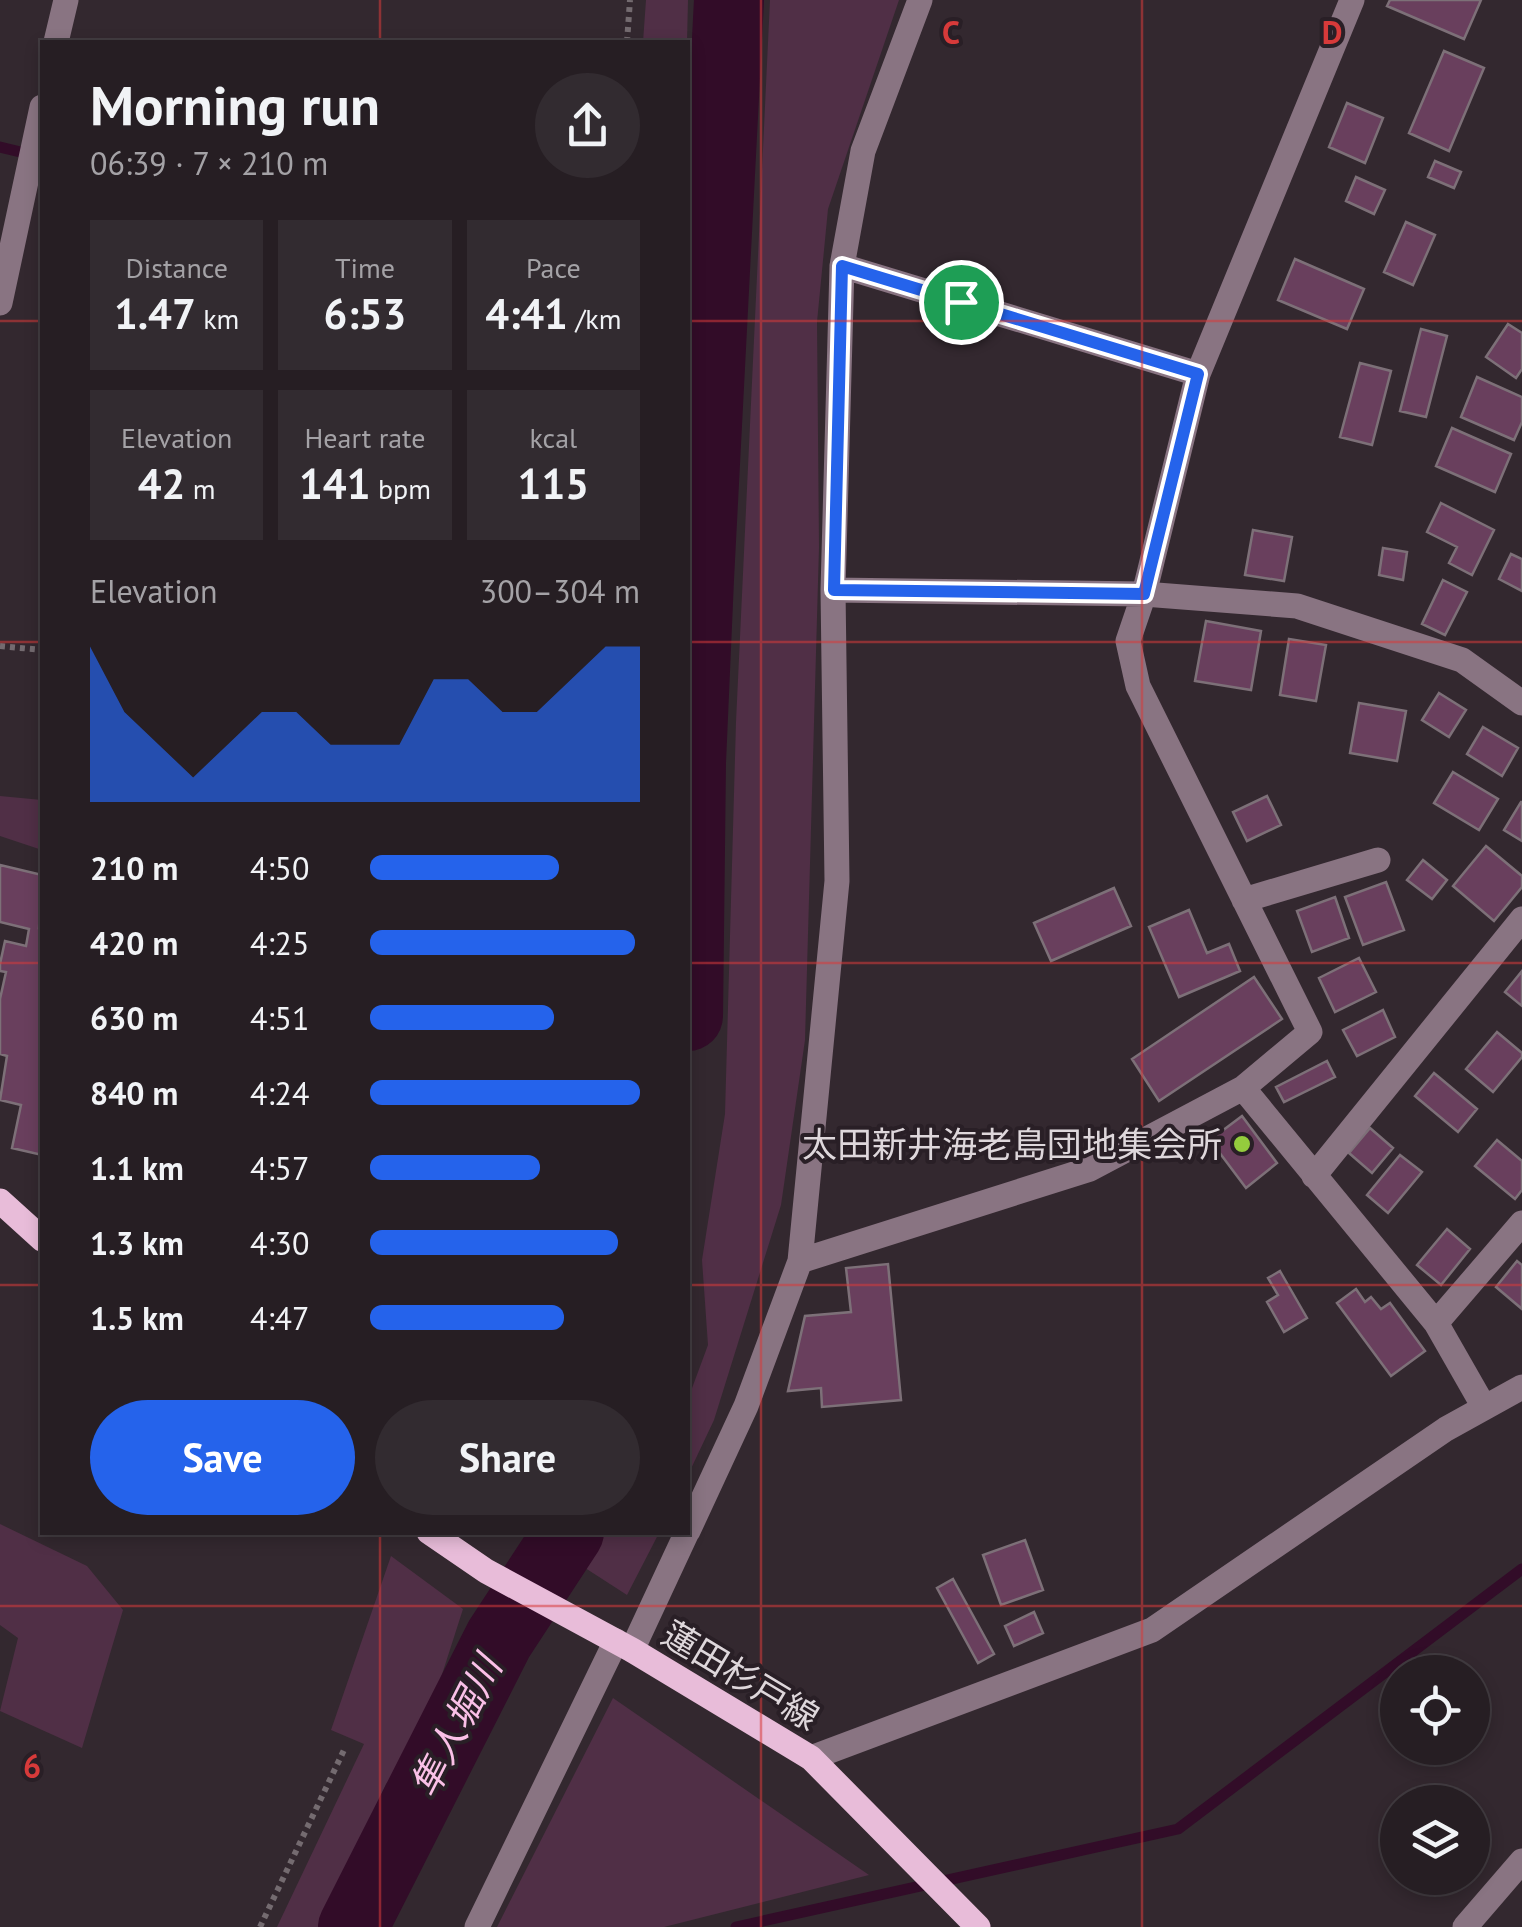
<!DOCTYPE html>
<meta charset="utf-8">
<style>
body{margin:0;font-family:"PT Sans","Noto Sans JP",sans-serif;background:#322b30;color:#f1f3f6;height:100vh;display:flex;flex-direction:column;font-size:38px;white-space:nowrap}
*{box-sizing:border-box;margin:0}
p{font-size:32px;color:#a4a2a6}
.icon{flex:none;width:55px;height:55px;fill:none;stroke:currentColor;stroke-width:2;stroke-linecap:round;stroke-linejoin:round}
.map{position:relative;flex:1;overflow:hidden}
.sheet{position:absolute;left:40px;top:40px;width:650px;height:1495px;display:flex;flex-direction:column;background:#261e23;border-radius:0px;box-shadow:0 5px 15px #0003,0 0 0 2px #423c41}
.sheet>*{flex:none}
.buttons{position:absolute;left:1380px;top:1655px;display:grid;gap:20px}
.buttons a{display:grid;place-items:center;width:110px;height:110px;border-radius:50%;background:#261e23;box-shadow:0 5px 15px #0003,0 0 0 2px #423c41;font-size:50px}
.pin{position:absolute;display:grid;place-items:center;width:85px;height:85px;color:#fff;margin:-42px;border:5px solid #fff;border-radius:50%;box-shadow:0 2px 10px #0007}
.round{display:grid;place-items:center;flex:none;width:105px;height:105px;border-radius:52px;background:#322b30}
.head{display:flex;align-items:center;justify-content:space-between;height:170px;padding:0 50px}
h1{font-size:55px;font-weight:700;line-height:75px}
.figures{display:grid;grid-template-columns:repeat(3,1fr);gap:15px;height:170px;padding:10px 50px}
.figures div{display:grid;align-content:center;border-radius:0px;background:#322b30;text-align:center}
.figures b{font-size:42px;font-weight:700}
.figures small{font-size:28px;font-weight:400}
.figures p{font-size:28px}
.chart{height:280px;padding:20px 50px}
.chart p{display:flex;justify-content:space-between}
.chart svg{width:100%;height:180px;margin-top:10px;fill:#2563eb;opacity:.7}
.cta{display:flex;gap:20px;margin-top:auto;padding:20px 50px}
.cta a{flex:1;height:115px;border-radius:60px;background:#2563eb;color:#fff;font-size:40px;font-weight:700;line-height:115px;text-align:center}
.cta a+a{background:#322b30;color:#f1f3f6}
ul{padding:0 50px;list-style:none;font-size:32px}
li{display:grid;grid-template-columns:160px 120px 1fr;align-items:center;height:75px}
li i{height:25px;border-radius:12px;background:#2563eb}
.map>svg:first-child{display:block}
.green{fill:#502f46}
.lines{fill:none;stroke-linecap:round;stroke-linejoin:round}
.stream{stroke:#320c28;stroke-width:11}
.river{stroke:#320c28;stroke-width:70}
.building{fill:#693f5d;stroke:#7d7078;stroke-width:2.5}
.path{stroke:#746b70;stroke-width:6;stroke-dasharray:5 5;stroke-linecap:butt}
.minor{stroke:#897482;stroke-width:25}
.major{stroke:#e8bcd9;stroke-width:25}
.route-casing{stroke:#fff;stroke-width:20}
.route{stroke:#2563eb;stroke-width:12}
.grid{fill:none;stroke:#d73a3a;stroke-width:2.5;stroke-opacity:0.55}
.poi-dot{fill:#94cc3d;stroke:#291f26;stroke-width:4}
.labels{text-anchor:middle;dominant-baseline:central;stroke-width:8;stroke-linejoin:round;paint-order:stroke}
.poi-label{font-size:35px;fill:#ded7db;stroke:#291f26;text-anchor:end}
.street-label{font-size:35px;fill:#ded7db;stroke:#291f26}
.water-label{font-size:38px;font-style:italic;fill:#fac0e7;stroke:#291f26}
.grid-label{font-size:32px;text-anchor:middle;font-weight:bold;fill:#d73a3a;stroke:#291f26;stroke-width:8;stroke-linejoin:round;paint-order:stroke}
</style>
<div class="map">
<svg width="1522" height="1927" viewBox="0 0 1522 1927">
<rect width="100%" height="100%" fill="#33282f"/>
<path class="green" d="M646,0H688L687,42H643Z
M770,0H899L828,209L817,322L819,547L805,1040L781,1205L714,1420L688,1475V1399L708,1345L702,1260L725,1114L736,722Z
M0,796L42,800V850L0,836Z
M0,1524L87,1566L123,1610L82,1748L0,1711L18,1638L0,1625Z
M595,1533H659L627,1595L579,1564Z
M391,1556L463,1609L420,1743L386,1784L322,1927H277L364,1744L331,1730Z
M613,1698L869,1875L664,1927H497Z"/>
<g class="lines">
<path class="stream" d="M0,147L33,155
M688,285L714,288
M736,1927L1178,1829L1522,1569"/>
<path class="river" d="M688,1016L691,762L699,579L729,0
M353,1927L499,1639L569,1532"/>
</g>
<path class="building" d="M1390,0H1481L1464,39L1387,6Z
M1444,51L1484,68L1449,151L1409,133Z
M1347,103L1383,118L1365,163L1329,147Z
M1435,161L1461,172L1454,188L1428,177Z
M1356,177L1385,190L1374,214L1346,201Z
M1406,222L1435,235L1413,285L1384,272Z
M1295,259L1364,289L1347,329L1278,300Z
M1508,324L1522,333V369L1516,378L1486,357Z
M1421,329L1447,336L1426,417L1400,411Z
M1360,363L1391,371L1372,445L1340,437Z
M1477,377L1522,397V422L1514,440L1461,417Z
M1452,428L1511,454L1495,492L1436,466Z
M1441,503L1494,530L1472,575L1449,563L1457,547L1427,532Z
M1253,530L1292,537L1284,581L1245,575Z
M1383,548L1407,552L1403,580L1379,575Z
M1511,554L1522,559V591L1499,579Z
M1443,580L1467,592L1445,635L1422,624Z
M1206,621L1261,631L1251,690L1195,681Z
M1289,639L1326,645L1316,701L1280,695Z
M1439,693L1466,710L1449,737L1422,720Z
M1359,703L1406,711L1397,761L1350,753Z
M1483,727L1518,748L1502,776L1467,754Z
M1453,772L1498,799L1479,830L1434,803Z
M1267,796L1281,825L1247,841L1233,812Z
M1521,802H1522V841L1504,830Z
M1486,846L1522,876V887L1494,921L1453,886Z
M1423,860L1447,880L1432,899L1407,880Z
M0,865L42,875L39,928H42V1155L12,1148L21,1105L0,1100L7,1056L0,1054V999L6,972L0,971V964L5,941L26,946L29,929L0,922Z
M1386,882L1404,930L1363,945L1345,897Z
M1114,888L1131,926L1051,961L1034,923Z
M1335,897L1349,938L1312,952L1297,911Z
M1189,910L1207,953L1229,944L1240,971L1179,997L1149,927Z
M1359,958L1376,992L1335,1012L1319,978Z
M1522,971V1006L1505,992Z
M1254,977L1282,1019L1159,1101L1132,1059Z
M1383,1010L1395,1037L1357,1056L1343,1030Z
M1497,1032L1522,1053V1057L1493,1092L1466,1069Z
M1327,1061L1335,1077L1284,1102L1276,1087Z
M1434,1073L1477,1109L1458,1132L1415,1096Z
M1242,1116L1277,1163L1246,1188L1210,1140Z
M1370,1128L1393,1148L1372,1173L1349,1153Z
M1497,1140L1522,1161V1190L1515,1199L1475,1166Z
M1400,1155L1422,1172L1388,1213L1367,1195Z
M1447,1229L1470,1249L1441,1285L1417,1265Z
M1517,1261L1522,1265V1309L1496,1287Z
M888,1264L901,1400L822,1407L821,1388L788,1391L805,1316L851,1312L846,1268Z
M1280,1271L1307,1318L1284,1332L1267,1302L1278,1295L1268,1278Z
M1356,1289L1365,1302L1371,1297L1381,1309L1390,1303L1425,1351L1391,1376L1337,1303Z
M1025,1540L1043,1590L1001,1605L983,1555Z
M953,1579L994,1654L978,1663L937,1588Z
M1034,1612L1043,1633L1014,1646L1005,1626Z"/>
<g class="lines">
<path class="path" d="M627,42L630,0
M0,646L42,650
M260,1927L344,1750"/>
<path class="minor" d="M56,42L66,0
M842,266L1198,374
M0,303L42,107
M833,590L1144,594L1297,606L1462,660L1522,703
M1244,900L1378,860
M1243,1088L1310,1032L1138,686L1128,641L1144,594L1198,374L1352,0
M1314,1176L1522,919
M800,1261L1090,1169L1243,1088L1436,1323
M1484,1407L1436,1323L1522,1223
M688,1531L746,1406L800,1261L837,881L833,590L842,266L863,151L920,0
M632,1650L687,1532
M811,1758L1152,1630L1446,1429L1522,1387
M477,1927L616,1641
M1465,1927L1522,1861"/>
<path class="major" d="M0,1201L42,1239
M429,1532L486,1571L632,1650L811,1758L978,1927"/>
</g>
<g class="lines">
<defs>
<path id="route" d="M842,266L1198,374L1144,594L834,590Z"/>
</defs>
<use href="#route" class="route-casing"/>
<use href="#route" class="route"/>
</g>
<path class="grid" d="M380,0V42M761,0V1927M1142,0V1927M0,321H42M688,321H1522M0,642H42M688,642H1522M0,963H42M688,963H1522M0,1285H42M688,1285H1522M380,1532V1927M0,1606H1522"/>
<circle class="poi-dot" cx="1242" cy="1144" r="10"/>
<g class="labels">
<g class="poi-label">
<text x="1222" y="1144">太田新井海老島団地集会所</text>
</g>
<g class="street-label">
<text transform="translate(741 1675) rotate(31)">蓮田杉戸線</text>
</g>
<g class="water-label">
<text transform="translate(455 1726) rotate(-63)">隼人堀川</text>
</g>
</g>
<g class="grid-label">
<text x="951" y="44">C</text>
<text x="1332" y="44">D</text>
<text x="32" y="1778">6</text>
</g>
</svg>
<div class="buttons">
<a><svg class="icon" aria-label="locate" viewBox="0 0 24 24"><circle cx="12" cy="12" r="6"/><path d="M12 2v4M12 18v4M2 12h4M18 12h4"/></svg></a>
<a><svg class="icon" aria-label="layers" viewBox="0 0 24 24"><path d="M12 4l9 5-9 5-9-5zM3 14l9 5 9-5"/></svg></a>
</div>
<div class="pin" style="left:961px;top:302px;background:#1e9e55"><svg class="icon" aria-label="arrive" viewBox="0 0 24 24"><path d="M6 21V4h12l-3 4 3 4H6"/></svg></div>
<section class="sheet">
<div class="head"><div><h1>Morning run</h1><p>06:39 · 7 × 210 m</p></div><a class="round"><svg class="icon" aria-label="share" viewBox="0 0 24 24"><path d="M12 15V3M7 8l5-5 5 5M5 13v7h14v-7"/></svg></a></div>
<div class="figures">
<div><p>Distance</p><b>1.47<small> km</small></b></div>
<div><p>Time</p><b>6:53</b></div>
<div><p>Pace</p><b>4:41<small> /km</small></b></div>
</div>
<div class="figures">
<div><p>Elevation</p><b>42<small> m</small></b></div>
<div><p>Heart rate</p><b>141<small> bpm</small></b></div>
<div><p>kcal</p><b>115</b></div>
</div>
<div class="chart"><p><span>Elevation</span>300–304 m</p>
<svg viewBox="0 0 160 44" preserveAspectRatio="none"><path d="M0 44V6L10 22L20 30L30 38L40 30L50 22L60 22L70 30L80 30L90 30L100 14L110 14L120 22L130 22L140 14L150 6L160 6V44z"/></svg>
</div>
<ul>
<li><b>210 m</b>4:50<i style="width:70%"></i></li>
<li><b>420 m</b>4:25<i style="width:98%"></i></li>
<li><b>630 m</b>4:51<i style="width:68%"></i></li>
<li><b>840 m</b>4:24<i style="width:100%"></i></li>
<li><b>1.1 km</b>4:57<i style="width:63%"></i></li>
<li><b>1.3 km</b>4:30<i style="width:92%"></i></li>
<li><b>1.5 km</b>4:47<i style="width:72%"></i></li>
</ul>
<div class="cta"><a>Save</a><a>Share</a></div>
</section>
</div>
